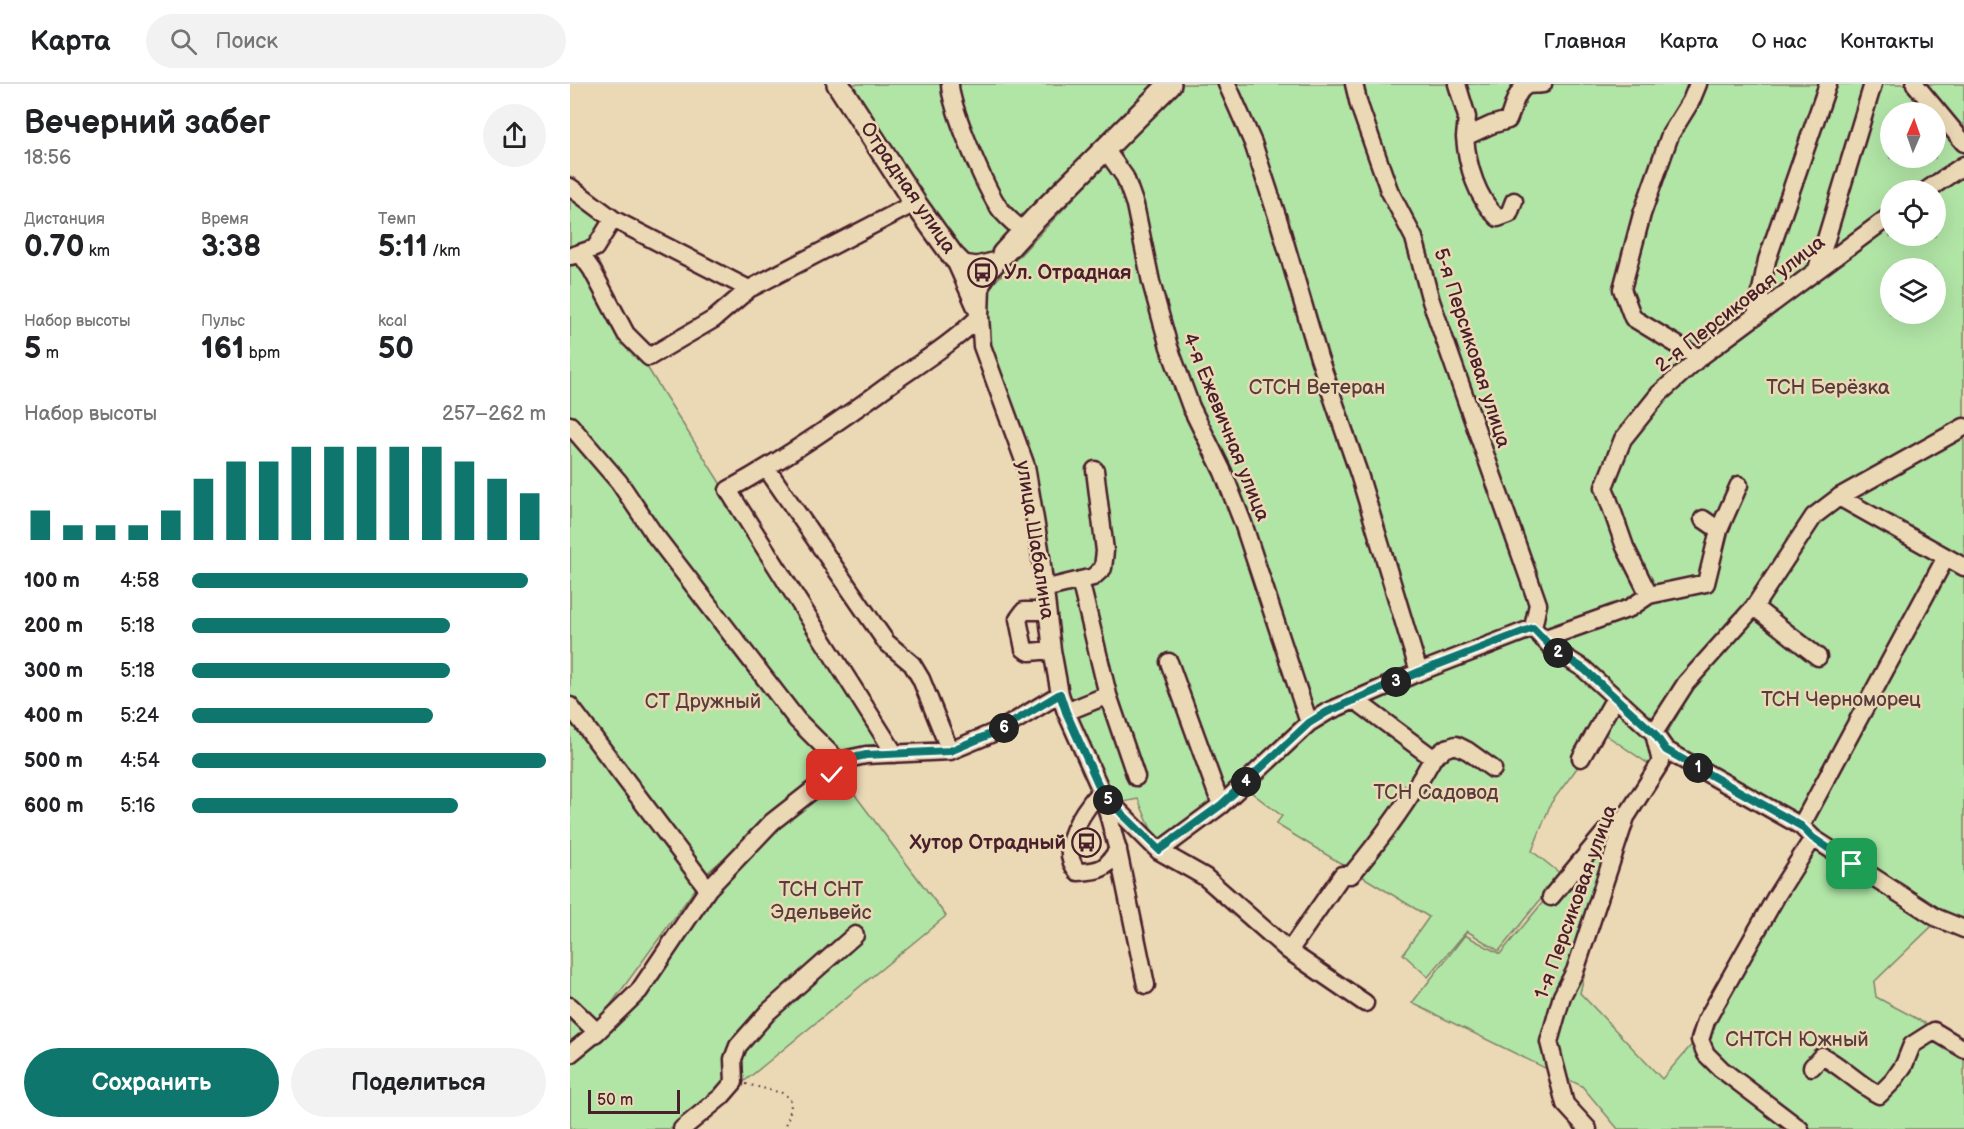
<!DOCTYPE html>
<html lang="ru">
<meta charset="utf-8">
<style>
body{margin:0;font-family:"Balsamiq Sans",sans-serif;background:#f2f2f2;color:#202124;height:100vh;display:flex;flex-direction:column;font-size:22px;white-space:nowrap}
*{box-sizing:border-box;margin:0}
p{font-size:20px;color:#757577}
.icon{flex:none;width:33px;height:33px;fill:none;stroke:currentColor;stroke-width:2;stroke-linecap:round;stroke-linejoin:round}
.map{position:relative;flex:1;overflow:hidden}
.side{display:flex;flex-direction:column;background:#fff;width:570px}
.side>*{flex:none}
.needle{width:39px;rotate:2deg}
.tools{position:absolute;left:1310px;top:18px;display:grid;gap:12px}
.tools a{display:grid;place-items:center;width:66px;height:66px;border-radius:50%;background:#fff;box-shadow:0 6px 24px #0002;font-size:30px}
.scale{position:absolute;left:18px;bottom:15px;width:92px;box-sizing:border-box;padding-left:6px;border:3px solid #4a1f2b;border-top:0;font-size:16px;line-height:21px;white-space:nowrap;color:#4a1f2b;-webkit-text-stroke:4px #ebd9b6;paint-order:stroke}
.pin{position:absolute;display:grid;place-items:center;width:51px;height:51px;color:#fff;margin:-26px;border-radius:12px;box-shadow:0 3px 9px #0006}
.km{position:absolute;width:30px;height:30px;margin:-15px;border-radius:50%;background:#222;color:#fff;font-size:16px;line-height:30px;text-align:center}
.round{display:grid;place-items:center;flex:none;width:63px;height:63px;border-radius:32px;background:#f2f2f2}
.summary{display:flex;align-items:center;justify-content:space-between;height:102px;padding:0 24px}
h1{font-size:33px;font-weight:700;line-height:45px}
.figures{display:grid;grid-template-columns:repeat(3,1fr);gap:9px;height:102px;padding:6px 24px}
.figures div{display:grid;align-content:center}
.figures b{font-size:30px;font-weight:700}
.figures small{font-size:16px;font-weight:400}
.figures p{font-size:16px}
.chart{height:168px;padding:12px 24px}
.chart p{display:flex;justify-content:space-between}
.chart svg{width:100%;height:108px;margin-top:6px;stroke:#0f766e;stroke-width:6}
.cta{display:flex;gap:12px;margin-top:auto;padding:12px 24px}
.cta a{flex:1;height:69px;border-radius:36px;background:#0f766e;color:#fff;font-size:24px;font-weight:700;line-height:69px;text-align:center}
.cta a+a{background:#f2f2f2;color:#202124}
ul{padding:0 24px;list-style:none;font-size:20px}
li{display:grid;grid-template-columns:96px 72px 1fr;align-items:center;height:45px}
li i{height:15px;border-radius:8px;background:#0f766e}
header{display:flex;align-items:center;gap:36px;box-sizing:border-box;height:84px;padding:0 30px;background:#fff;border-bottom:2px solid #e0e0e0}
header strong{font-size:28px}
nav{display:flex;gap:33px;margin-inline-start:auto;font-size:21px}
.search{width:420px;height:54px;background:#f2f2f2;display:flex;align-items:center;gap:15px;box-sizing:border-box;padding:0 21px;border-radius:33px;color:#757577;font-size:22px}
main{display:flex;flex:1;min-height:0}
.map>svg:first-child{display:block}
.green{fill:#b1e5a6;stroke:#7e8268;stroke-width:1.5;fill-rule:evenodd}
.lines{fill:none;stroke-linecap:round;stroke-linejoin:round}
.minor-casing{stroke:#4a1f2b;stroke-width:21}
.major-casing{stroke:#4a1f2b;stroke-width:26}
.path{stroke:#4a1f2b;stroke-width:2;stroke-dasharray:1.5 4.5;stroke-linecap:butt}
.minor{stroke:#ebd9b6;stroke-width:16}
.major{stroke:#ebd9b6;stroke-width:21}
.route-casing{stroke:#fff;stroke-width:12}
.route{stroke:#0f766e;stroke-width:8}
.labels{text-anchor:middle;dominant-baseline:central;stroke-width:5;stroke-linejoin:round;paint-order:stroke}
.street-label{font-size:20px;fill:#4a1f2b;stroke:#ebd9b6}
.poi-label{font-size:20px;font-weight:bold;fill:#4a1f2b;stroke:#ebd9b6;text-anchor:start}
.park-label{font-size:20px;fill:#593d3d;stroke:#ebd9b6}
</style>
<header>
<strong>Карта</strong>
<div class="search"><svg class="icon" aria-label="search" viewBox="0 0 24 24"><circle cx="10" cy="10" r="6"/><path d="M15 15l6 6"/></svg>Поиск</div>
<nav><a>Главная</a><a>Карта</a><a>О нас</a><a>Контакты</a></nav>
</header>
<main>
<section class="side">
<div class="summary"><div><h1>Вечерний забег</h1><p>18:56</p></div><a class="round"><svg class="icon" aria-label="share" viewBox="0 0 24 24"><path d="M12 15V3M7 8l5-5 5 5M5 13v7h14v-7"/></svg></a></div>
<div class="figures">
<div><p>Дистанция</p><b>0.70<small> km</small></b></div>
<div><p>Время</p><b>3:38</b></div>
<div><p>Темп</p><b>5:11<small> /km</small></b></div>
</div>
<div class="figures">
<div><p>Набор высоты</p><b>5<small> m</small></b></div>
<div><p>Пульс</p><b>161<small> bpm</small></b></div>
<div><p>kcal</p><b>50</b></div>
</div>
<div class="chart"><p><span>Набор высоты</span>257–262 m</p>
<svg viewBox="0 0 160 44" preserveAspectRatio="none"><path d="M5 44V32M15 44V38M25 44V38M35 44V38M45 44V32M55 44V19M65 44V12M75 44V12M85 44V6M95 44V6M105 44V6M115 44V6M125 44V6M135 44V12M145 44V19M155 44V25"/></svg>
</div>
<ul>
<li><b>100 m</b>4:58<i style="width:95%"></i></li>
<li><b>200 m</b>5:18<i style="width:73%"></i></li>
<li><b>300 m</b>5:18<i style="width:73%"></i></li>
<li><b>400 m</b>5:24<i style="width:68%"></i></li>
<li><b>500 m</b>4:54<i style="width:100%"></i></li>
<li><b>600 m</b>5:16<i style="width:75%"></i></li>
</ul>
<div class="cta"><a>Сохранить</a><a>Поделиться</a></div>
</section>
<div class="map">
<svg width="1394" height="1045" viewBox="0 0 1394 1045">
<rect width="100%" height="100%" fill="#ebd9b6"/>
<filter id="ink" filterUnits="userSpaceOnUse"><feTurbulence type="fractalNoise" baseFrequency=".0167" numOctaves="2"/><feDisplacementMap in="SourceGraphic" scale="12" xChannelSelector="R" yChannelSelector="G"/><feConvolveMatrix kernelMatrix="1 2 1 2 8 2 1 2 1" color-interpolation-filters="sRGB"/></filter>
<g filter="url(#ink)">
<path class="green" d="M268,0H588L433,170L407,184L383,172Z
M611,0H1394V337L1267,410L1229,451L1089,649L963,548L742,642L589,764L568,715L553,718L530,710L504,652L453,385L409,234L423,200ZM1320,28H1365V74H1320ZM1320,106H1365V152H1320ZM1320,184H1365V230H1320Z
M0,92L44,128L21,158L0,167Z
M7,177L72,275L318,666L262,679L136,790L26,941L0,915V181Z
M1394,347V487L1269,417Z
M1267,419L1394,490V842L1094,654L1136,582L1246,435Z
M961,552L1081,652L1083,683L1033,649L981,719L962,767L991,790L929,867L897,847L858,893L833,870L859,833L706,740L712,732L677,705L745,644L795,618Z
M267,687L376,832L165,1005L111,1045H0V930L19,954L60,904L139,793Z
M1056,722L1010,909L1092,995L1124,958L1234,757L1363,841L1304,898L1306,913L1391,958L1394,966V1045H1048L1012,1002L842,919L895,851L930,870L1036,742Z"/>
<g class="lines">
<defs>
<path id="minor" d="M380,0C380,22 416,106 430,125C436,133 446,141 454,148
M657,0L683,59L709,138L749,274L789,390L849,588
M784,0L789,21L819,106L844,154L861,217L968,520L963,544
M887,0L897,33L895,53L921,41L938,36C943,26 945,6 958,1C962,0 969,1 973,0
M1128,0L1121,17L1100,51L1072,130L1052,205L1063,234L1129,274
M1345,0L1394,59
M895,53C897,81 907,115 928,134L939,130L944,117
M535,65L555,93L565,121L581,198L599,263L621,323L653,388L673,439L739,639
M0,103L43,135L179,205L345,119
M1357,106L1394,81
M10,169L22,186L56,250L79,273L144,235L179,205
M1,172L25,164L43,135
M383,172L408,228
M428,175L423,180L411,202L410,232L412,262L456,382L470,465L482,566L490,610L496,628L533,711L548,767L576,901
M1247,185L1303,0
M1186,232L1197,176L1258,0
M0,341L49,398L84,450L227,636L268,677
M197,385L316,558L342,580L351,595L380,667
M1269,413L1394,483
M1133,435L1149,446
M510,496L538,611L566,693
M474,505L523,493L533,484L535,467L525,386
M1079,511L1055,463L1034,403L1053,355L1089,310L1129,274L1320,132
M1184,523L1248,573
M476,527H454L448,535L454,565L460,568L482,566
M963,544L984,566L1014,585L1084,649L1096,666L1231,742L1243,754L1367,834L1394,845
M973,555L1060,524L1079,511L1136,499L1149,446L1169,401
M599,578L651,721
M785,616L863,674L876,664L886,661L898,667L923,685
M0,622L138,805
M496,628L538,611
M325,670L158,406C214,375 267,339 319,301C350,279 383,259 410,232
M1011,674L1045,614
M531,706C513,727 486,763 508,788C532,787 536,785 548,765
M534,712L589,767L635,793L719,867L795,919
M1231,742L1376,473
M589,767L651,721L739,639L757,628L849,588L963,544
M981,813L1036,747L1056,733
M719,867L772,791H781C811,755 840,715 863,674
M0,922L27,948
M0,970L27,948L69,907L138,805L202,738L262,691L268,677L296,671L380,667L430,646L490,610
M1242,983L1252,972C1273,983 1288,1000 1309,1011L1323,997L1334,981L1342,961L1364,947L1394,965
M112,1045L151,1013L164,998L163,975L168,962L198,928L285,851
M1018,1045L995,1020L979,958L992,912L1005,887L1056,733L1091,678L1084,649L1116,599L1184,523L1244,432L1269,413L1394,343
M1230,1045L1151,985L1136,970L1130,956L1136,937L1207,811L1243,754"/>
<path id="major" d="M268,0L345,119L383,172L393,182L407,184L423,180
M433,170L464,136L600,0"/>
</defs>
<use href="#minor" class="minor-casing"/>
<use href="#major" class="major-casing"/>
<path class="path" d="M176,1000L212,1009L220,1014L221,1024L215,1045"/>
<use href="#minor" class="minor"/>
<use href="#major" class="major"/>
</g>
</g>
<g class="lines" filter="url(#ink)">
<defs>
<path id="route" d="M262,691L268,677L296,671L380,667L430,646L490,610L496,628L533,711L589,766L651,721L739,639L757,628L849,588L963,544L984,566L1014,585L1084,649L1096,666L1231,742L1243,754L1282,780"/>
</defs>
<use href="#route" class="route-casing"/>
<use href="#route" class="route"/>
</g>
<defs>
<symbol id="bus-ring" viewBox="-11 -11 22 22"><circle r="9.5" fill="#ebd9b6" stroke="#4a1f2b" stroke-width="1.5"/><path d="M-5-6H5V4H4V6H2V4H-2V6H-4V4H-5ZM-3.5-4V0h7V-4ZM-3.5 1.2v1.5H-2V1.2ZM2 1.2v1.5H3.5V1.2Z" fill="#4a1f2b"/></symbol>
</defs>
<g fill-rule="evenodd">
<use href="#bus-ring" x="396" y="172" width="33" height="33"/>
<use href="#bus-ring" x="500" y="742" width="33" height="33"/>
</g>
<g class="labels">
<g class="street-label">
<text transform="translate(338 104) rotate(56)">Отрадная улица</text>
<text transform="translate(1170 220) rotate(-38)">2-я Персиковая улица</text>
<text transform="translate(902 264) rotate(72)">5-я Персиковая улица</text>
<text transform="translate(656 343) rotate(68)">4-я Ежевичная улица</text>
<text transform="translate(465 456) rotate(81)">улица Шабалина</text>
<text transform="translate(1006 818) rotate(-70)">1-я Персиковая улица</text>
</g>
<g class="poi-label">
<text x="434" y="189">Ул. Отрадная</text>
<text x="496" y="759" text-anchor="end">Хутор Отрадный</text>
</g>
<g class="park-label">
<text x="747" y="304">СТСН Ветеран</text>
<text x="1258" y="304">ТСН Берёзка</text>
<text x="1271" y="616">ТСН Черноморец</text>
<text x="133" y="618">СТ Дружный</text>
<text x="866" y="709">ТСН Садовод</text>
<text x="251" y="806">ТСН СНТ<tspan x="251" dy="23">Эдельвейс</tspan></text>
<text x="1227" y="956">СНТСН Южный</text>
</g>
</g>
</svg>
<div class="tools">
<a><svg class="needle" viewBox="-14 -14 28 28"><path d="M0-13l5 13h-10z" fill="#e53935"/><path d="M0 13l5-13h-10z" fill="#757577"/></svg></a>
<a><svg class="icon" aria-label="locate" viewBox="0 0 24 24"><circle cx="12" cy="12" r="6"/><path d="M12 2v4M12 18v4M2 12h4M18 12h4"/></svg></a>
<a><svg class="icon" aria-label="layers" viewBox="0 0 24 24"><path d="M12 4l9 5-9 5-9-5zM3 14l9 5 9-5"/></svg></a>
</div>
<div class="scale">50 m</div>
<div class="pin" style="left:1282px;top:780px;background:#1e9e55"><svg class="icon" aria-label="arrive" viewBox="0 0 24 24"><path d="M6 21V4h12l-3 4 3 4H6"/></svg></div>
<div class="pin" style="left:262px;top:691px;background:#d93025"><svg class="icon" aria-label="check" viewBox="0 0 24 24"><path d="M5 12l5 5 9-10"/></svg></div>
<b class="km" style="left:1128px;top:684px">1</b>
<b class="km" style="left:988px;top:569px">2</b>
<b class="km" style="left:826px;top:598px">3</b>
<b class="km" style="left:676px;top:698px">4</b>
<b class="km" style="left:538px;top:716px">5</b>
<b class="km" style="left:434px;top:644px">6</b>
</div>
</main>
